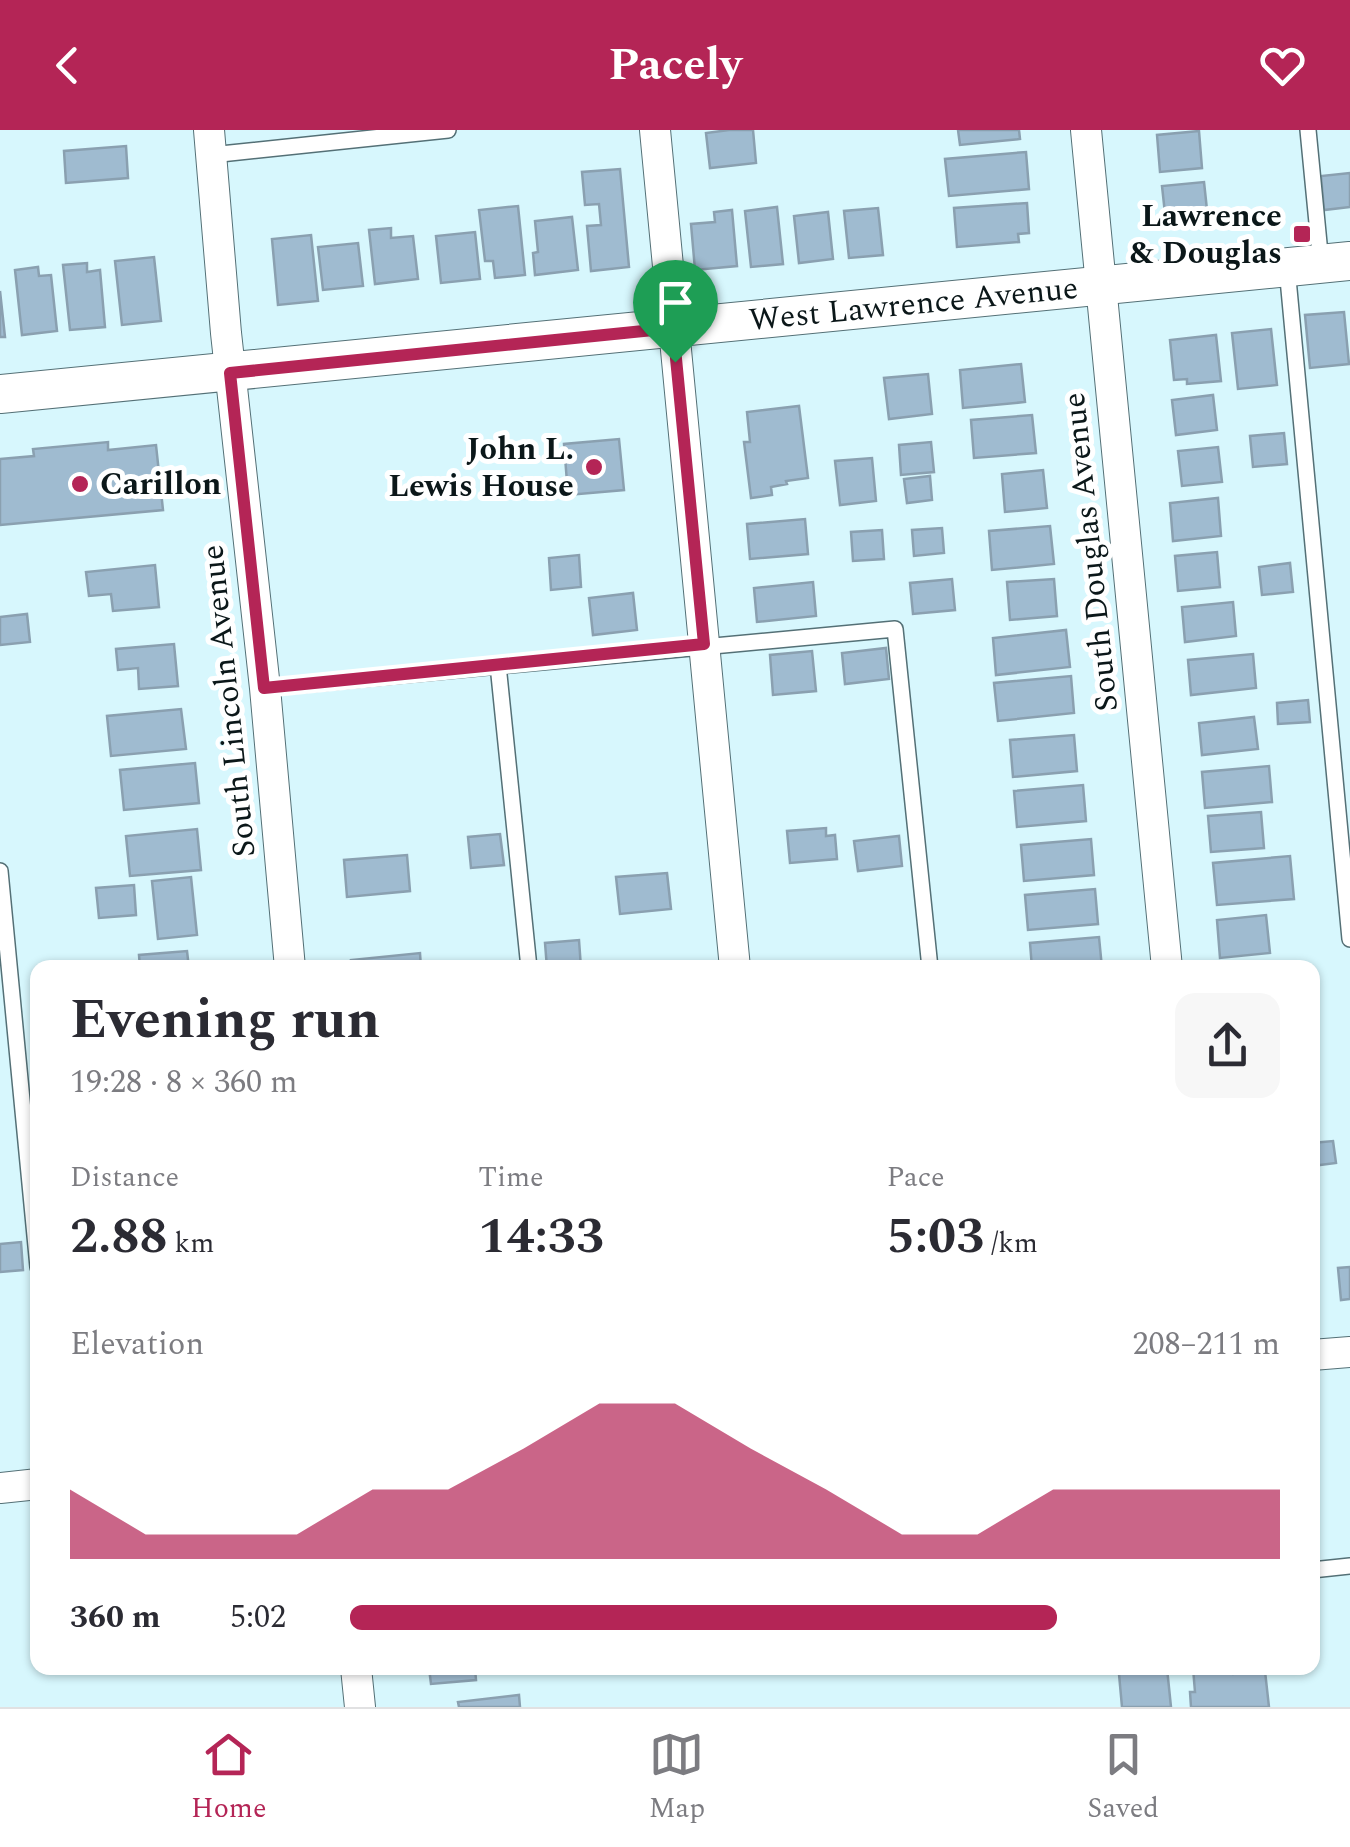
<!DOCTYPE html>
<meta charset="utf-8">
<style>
body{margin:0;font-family:Spectral,serif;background:#f7f7f7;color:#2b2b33;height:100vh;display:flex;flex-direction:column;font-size:38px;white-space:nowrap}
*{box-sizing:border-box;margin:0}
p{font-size:32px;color:#7c7c81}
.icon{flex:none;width:55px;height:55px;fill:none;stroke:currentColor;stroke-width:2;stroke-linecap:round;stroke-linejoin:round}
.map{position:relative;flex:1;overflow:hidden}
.sheet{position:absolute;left:30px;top:830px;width:1290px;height:715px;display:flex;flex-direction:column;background:#fff;border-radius:20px;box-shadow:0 2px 8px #0004}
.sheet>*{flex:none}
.pin{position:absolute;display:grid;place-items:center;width:85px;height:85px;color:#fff;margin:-102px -42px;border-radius:50% 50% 50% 0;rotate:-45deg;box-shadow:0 0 10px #0007}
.pin .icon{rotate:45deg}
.round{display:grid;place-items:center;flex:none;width:105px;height:105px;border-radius:20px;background:#f7f7f7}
.headline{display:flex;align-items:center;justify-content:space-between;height:170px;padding:0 40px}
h1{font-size:55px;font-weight:700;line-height:75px}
.metrics{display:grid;grid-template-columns:repeat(3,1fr);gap:15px;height:170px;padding:10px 40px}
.metrics div{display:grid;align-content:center}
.metrics b{font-size:50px;font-weight:700}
.metrics small{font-size:28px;font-weight:400}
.metrics p{font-size:28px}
.chart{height:280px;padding:20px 40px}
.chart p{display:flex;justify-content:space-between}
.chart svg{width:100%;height:180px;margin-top:10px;fill:#b42556;opacity:.7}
ul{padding:0 40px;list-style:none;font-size:32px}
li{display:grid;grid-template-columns:160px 120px 1fr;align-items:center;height:75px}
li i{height:25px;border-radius:12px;background:#b42556}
header{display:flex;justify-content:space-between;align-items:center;height:130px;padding:0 40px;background:#b42556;color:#fff;font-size:45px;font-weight:700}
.tab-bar{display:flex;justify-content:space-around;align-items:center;height:140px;border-top:2px solid #e1e1e2;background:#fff;font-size:28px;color:#7c7c81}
.tab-bar a{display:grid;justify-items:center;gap:5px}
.tab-bar .active{color:#b42556}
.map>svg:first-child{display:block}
.building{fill:#9fbbd0;stroke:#8aa0b0;stroke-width:2.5}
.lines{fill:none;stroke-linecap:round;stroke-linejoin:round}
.service-casing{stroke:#547076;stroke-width:18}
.minor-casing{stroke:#547076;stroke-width:32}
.tertiary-casing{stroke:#547076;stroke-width:40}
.service{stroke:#fff;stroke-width:15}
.minor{stroke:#fff;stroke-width:30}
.tertiary{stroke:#fff;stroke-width:38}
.route-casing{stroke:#fff;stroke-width:20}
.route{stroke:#b42556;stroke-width:12}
.poi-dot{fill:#b42556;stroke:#fff;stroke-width:4}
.labels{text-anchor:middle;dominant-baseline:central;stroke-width:10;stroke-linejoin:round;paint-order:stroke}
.poi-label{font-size:32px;font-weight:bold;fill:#0b1719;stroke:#fff;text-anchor:end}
.street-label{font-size:32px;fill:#0b1719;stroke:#fff}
</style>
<header><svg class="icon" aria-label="back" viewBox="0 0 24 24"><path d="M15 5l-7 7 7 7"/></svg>Pacely<svg class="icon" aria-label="heart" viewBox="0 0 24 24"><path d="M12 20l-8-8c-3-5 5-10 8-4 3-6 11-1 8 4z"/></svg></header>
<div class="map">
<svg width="1350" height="1577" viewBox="0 0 1350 1577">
<rect width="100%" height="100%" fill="#d7f7fd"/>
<path class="building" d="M729,0H753L756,33L710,38L706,3Z
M958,0H1019L1020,9L960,15Z
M1199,1L1202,38L1160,42L1157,5Z
M126,16L128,48L66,53L64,21Z
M1026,22L1029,59L949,66L945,29Z
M620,39L629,137L591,141L587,96L601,95L599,74L585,75L582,42Z
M1350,43V77L1324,80L1321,46Z
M1204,52L1208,89L1166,93L1162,56Z
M1027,73L1029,103L1018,104L1019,112L957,117L954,78Z
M518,76L525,145L495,148L493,131H485L479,80Z
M777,77L783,134L751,137L745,81Z
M878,78L883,125L849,128L844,81Z
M732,80L737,136L695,140L691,94L715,92L714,82Z
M828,82L833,129L799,133L794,86Z
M572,87L578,140L535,145L533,123L538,122L535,91Z
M391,98V108L413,106L418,149L375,154L369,100Z
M475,102L480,149L441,153L436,106Z
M311,105L318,171L278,175L272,109Z
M358,113L363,156L323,160L318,117Z
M154,127L161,191L122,195L115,131Z
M87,133V142L100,140L105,197L70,200L63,135Z
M38,137L39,146L51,145L57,201L22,205L15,140Z
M0,161L5,207H0Z
M1344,182L1349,234L1310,238L1305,185Z
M1271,199L1277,255L1238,259L1232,203Z
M1216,205L1221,251L1187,254V249L1174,250L1170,210Z
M1021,234L1025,272L963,278L960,240Z
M928,244L932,284L889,289L884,248Z
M1213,265L1217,300L1176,305L1172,270Z
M799,276L808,348L786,351L787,354L771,357L772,365L751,368L744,312H750L747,282Z
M1032,285L1036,323L974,328L971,290Z
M1284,303L1287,334L1253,337L1250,306Z
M619,309L624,360L568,365L564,314Z
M108,312V320L156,315L163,380L0,395V329L34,326L33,319Z
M931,312L934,342L901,345L899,315Z
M1218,317L1222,352L1182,356L1178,321Z
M872,328L876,371L840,375L835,331Z
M1043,340L1047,378L1005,382L1002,344Z
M930,346L932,370L907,373L904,349Z
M1218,368L1221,406L1173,411L1170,373Z
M805,389L808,424L750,429L747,394Z
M1050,396L1054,434L992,440L989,401Z
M942,398L944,423L914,426L912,400Z
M882,400L884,429L853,431L851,402Z
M1217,422L1220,457L1178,461L1175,426Z
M579,425L581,457L551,460L549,428Z
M1290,433L1293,462L1262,465L1259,437Z
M155,435L159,477L113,481L111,464L89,466L86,442Z
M952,449L955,480L913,484L910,453Z
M1054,449L1057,486L1010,490L1007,452Z
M813,452L816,486L757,492L754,458Z
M633,463L637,500L593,505L589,468Z
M1233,472L1236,506L1185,512L1182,477Z
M27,484L30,512L0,515V487Z
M1066,500L1070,537L996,545L993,508Z
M174,514L178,556L139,559L138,538L118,540L116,519Z
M886,518L889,549L845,554L842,523Z
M812,521L816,561L773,565L770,525Z
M1253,524L1256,558L1191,565L1188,530Z
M1071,546L1074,583L998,591L994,553Z
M1308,570L1310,592L1278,594L1277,573Z
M181,579L186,619L111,626L107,586Z
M1254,587L1258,619L1202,625L1199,593Z
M1074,605L1077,641L1013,647L1010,610Z
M195,633L199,673L124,680L120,640Z
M1269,636L1272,672L1205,678L1202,642Z
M1083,655L1086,691L1017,697L1014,661Z
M1261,682L1264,718L1211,722L1208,686Z
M826,698V706L835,705L837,729L790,733L787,701Z
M197,699L201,740L130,746L126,706Z
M500,704L504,735L471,738L468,707Z
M899,706L902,736L858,741L854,711Z
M1091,709L1094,745L1024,751L1021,715Z
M407,725L410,761L347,767L344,730Z
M1290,726L1294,769L1217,775L1213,733Z
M667,743L671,779L620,784L616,747Z
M191,747L197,805L158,809L152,751Z
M134,755L136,785L99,788L96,758Z
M1095,759L1098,794L1028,800L1025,765Z
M1266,785L1270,823L1220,828L1217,790Z
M1099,807L1102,838H1032L1030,813Z
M579,810L581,838H547L545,813Z
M187,821L189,838H140L139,825Z
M420,823L421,838H352L351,830Z
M1333,1011L1336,1033L1312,1036V1013Z
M21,1112L23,1140L0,1142V1114Z
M1350,1137V1169L1341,1170L1338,1138Z
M429,1538H475L476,1550L431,1554Z
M1137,1538H1167L1171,1577H1122L1119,1544L1138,1542Z
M1193,1538H1232L1233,1544L1265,1541L1269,1577H1191L1190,1562H1195Z
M519,1565L520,1577H459L458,1572Z"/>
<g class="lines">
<defs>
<path id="service" d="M1308,0L1321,134
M211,25L448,0
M1287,138L1350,809
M498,535L529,838
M265,558L895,499L930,838
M0,741L38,1137
M1312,1440L1350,1436"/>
<path id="minor" d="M209,0L226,203L265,558L290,838
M655,0L735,838
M1086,0L1167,838
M1312,1225L1350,1222
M0,1358L38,1354
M356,1538L360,1577"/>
<g id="tertiary">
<path id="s1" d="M0,264L1350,131"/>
</g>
</defs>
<use href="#service" class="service-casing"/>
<use href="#minor" class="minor-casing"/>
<use href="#tertiary" class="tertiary-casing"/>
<use href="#service" class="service"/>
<use href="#minor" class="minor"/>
<use href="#tertiary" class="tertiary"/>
</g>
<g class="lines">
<defs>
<path id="route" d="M673,198L704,514L264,558L230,243Z"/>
</defs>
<use href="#route" class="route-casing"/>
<use href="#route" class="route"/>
</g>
<g class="poi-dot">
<rect x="1292" y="94" width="20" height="20" rx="5"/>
<circle cx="594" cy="337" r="10"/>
<circle cx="80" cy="354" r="10"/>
</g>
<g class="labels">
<g class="poi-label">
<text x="1282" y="86">Lawrence<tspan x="1282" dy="37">&amp; Douglas</tspan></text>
<text x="574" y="319">John L.<tspan x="574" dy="37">Lewis House</tspan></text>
<text x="100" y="354" text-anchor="start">Carillon</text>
</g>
<g class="street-label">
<text stroke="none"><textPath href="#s1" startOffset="918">West Lawrence Avenue</textPath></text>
<text transform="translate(1091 422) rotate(-96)">South Douglas Avenue</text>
<text transform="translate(229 571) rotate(-96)">South Lincoln Avenue</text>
</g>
</g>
</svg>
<div class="pin" style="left:675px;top:232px;background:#1e9e55"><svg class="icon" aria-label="arrive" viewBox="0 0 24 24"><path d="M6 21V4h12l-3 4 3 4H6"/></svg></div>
<section class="sheet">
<div class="headline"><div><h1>Evening run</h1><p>19:28 · 8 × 360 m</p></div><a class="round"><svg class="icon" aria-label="share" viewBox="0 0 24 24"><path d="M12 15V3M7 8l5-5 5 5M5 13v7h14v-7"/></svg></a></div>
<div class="metrics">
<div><p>Distance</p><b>2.88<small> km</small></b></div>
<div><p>Time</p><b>14:33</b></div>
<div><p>Pace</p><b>5:03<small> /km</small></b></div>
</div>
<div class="chart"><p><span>Elevation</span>208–211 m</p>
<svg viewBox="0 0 160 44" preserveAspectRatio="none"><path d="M0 44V27L10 38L20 38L30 38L40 27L50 27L60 17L70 6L80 6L90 17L100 27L110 38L120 38L130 27L140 27L150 27L160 27V44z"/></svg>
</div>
<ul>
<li><b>360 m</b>5:02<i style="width:76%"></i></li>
</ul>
</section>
</div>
<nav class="tab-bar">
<a class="active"><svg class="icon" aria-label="home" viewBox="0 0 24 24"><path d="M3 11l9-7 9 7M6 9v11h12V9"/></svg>Home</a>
<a><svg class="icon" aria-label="map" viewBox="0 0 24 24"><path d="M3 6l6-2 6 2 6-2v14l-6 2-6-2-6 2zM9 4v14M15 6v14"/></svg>Map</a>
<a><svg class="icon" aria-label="saved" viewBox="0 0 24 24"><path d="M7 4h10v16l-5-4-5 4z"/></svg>Saved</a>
</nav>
